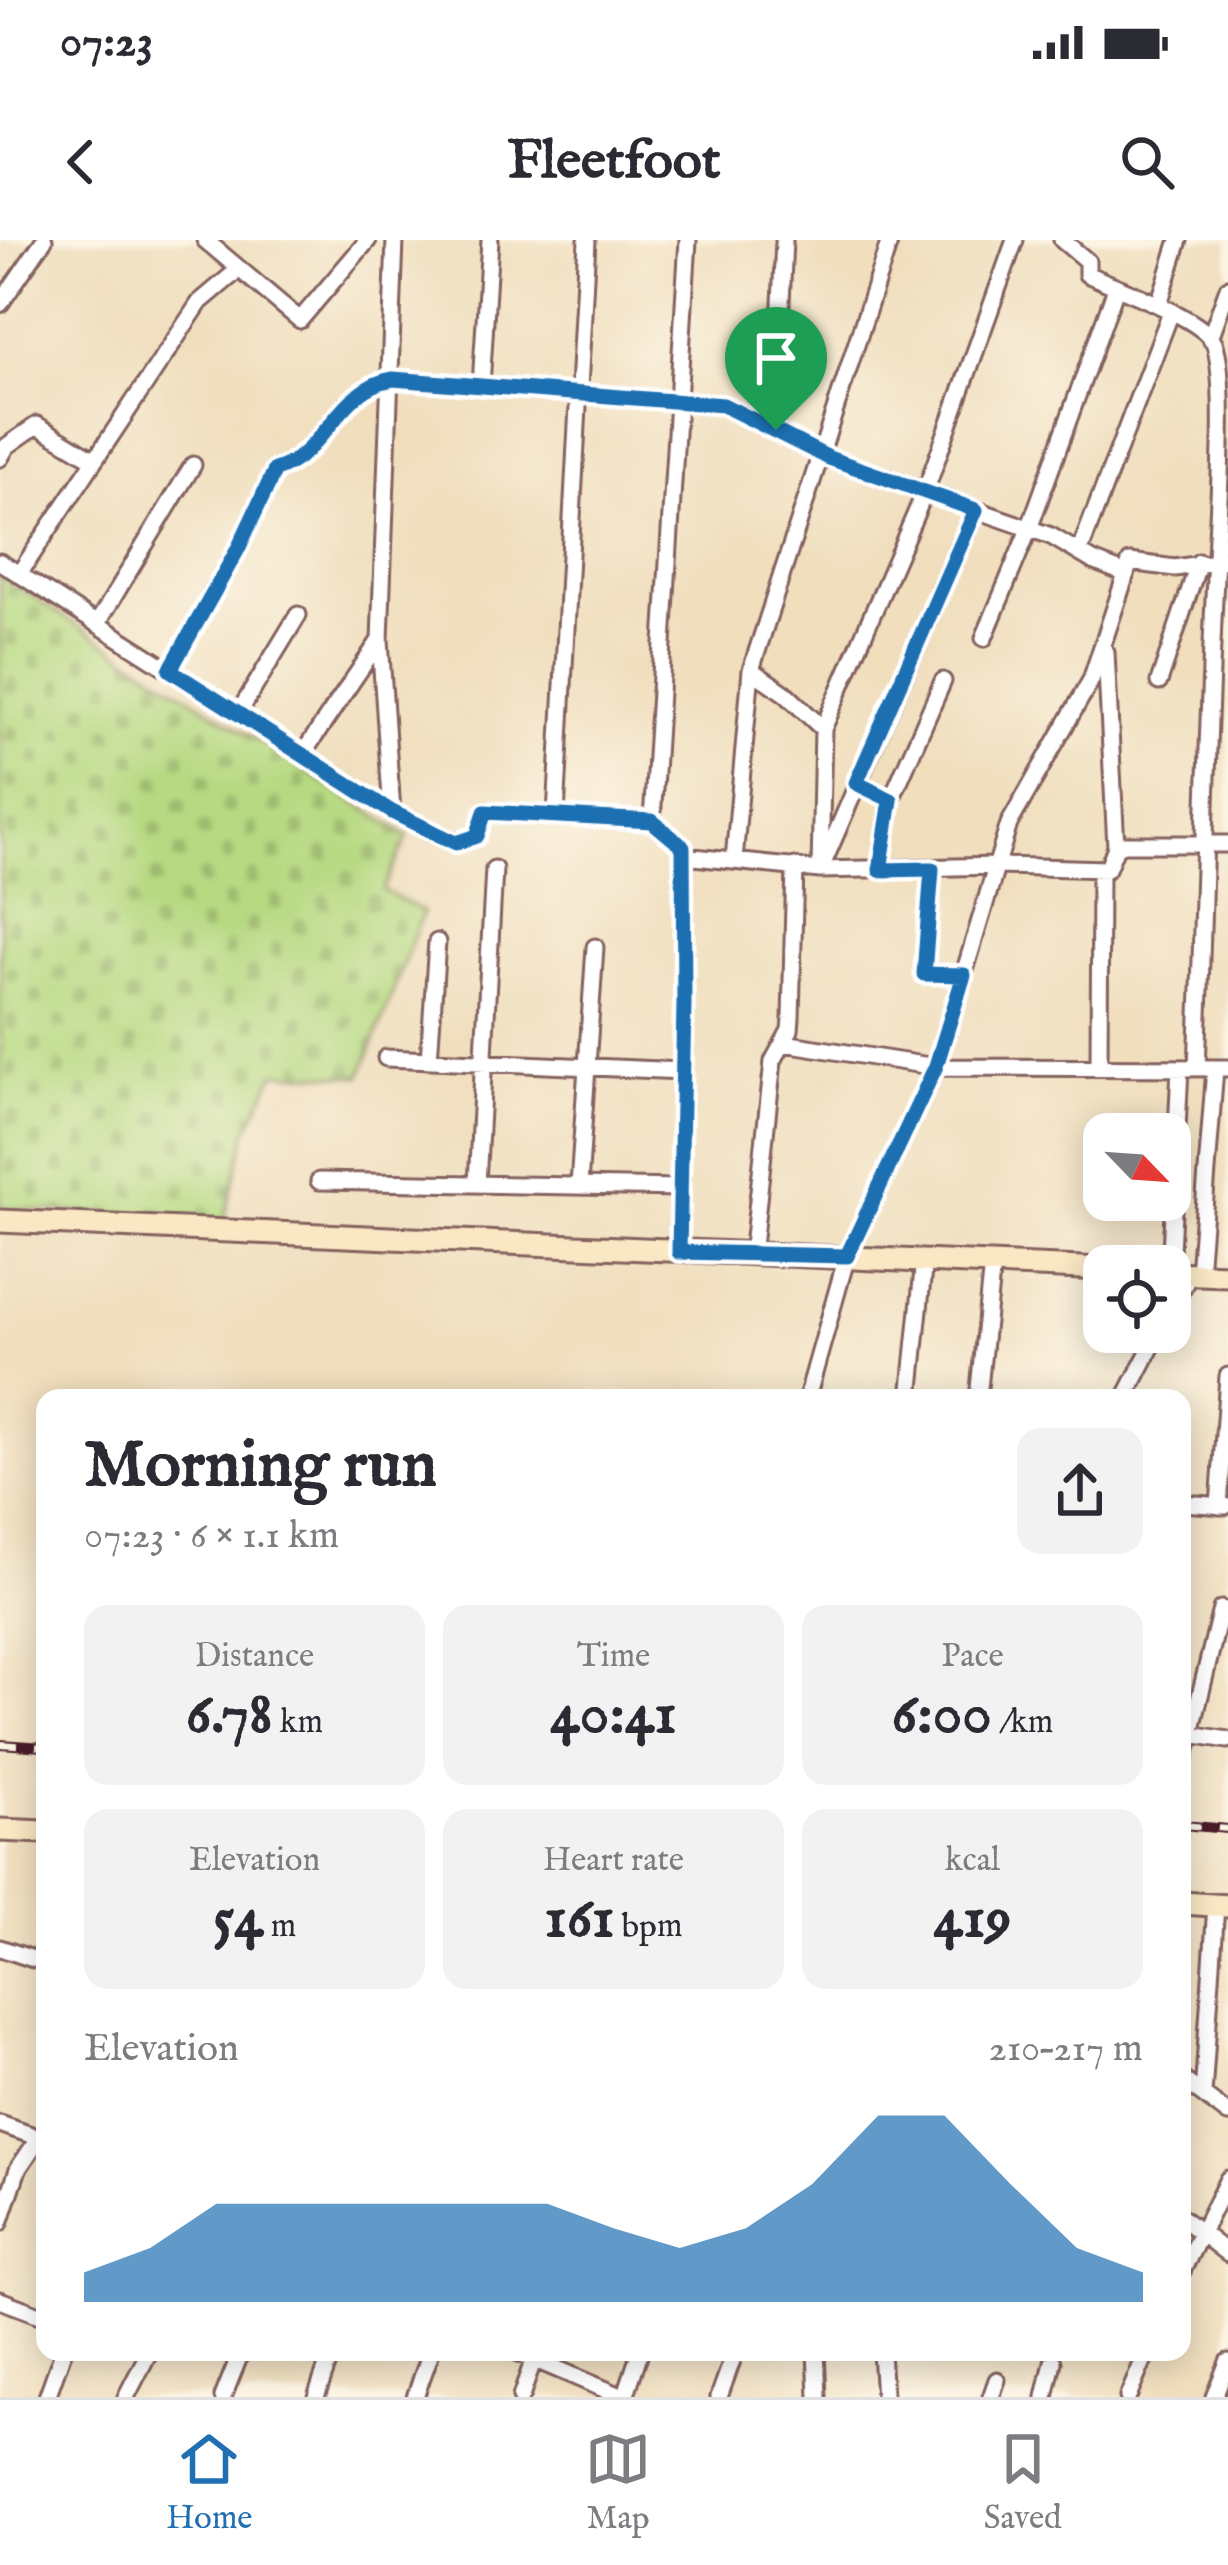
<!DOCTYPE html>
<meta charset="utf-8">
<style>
body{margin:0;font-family:"IM FELL English",serif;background:#f2f2f3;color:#2b2b33;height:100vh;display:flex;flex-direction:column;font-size:45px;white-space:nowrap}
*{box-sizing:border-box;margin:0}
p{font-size:39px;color:#7c7c81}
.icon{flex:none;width:66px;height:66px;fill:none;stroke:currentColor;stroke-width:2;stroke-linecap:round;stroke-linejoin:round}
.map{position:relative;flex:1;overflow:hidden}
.drawer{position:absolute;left:36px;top:1149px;width:1155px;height:972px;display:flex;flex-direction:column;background:#fff;border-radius:24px;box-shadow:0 6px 30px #0003}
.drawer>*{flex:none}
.needle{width:78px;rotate:115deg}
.fabs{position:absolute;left:1083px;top:873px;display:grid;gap:24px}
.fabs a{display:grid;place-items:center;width:108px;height:108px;border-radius:24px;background:#fff;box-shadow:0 6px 30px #0003;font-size:60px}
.pin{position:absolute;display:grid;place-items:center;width:102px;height:102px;color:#fff;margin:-123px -51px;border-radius:50% 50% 50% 0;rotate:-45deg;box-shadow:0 0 12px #0007}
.pin .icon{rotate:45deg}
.round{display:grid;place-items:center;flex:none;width:126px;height:126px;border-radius:24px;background:#f2f2f3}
.headline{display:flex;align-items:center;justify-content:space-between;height:204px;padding:0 48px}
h1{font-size:66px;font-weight:800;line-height:90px}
.metrics{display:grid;grid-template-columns:repeat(3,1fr);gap:18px;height:204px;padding:12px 48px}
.metrics div{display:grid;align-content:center;border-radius:24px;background:#f2f2f3;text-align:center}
.metrics b{font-size:60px;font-weight:800}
.metrics small{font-size:33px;font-weight:400}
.metrics p{font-size:33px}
.chart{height:336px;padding:24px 48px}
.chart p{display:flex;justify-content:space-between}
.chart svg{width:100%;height:216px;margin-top:12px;fill:#1f6fb2;opacity:.7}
.status{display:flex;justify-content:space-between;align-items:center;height:84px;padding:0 60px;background:#fff;direction:ltr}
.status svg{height:33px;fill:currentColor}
header{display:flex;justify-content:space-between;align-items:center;height:156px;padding:0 48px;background:#fff;font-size:54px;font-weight:800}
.menu{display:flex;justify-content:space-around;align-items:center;height:168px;border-top:3px solid #e1e1e2;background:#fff;font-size:33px;color:#7c7c81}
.menu a{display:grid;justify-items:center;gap:6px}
.menu .active{color:#1f6fb2}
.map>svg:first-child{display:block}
.cemetery{fill:url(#cemetery-stones);stroke:#807c56;stroke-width:3}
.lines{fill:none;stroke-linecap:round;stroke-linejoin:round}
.street-casing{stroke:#84625e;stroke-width:21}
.secondary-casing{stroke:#84625e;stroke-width:27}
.street{stroke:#fff;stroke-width:15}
.secondary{stroke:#fae7c3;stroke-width:21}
.rail-casing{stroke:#4a1f2b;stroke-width:10}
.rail{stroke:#fcf5e5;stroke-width:6;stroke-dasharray:18;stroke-linecap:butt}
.route-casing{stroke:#fff;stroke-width:24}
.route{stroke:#1f6fb2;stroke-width:15}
</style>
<div class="status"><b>07:23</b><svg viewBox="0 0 49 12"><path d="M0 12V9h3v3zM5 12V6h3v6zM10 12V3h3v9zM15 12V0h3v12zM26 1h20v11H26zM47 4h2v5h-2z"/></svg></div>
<header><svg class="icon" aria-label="back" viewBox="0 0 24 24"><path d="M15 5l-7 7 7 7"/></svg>Fleetfoot<svg class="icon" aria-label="search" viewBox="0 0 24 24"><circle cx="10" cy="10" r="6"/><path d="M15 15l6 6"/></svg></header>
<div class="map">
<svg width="1228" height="2157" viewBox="0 0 1228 2157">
<defs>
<pattern id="cemetery-stones" width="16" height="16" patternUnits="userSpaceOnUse" patternTransform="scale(3)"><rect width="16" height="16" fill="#b6d981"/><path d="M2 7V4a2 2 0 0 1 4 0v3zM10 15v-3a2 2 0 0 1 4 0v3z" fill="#9eba70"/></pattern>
</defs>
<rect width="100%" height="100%" fill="#fcf5e5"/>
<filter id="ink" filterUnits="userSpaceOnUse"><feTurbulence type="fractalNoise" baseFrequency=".00833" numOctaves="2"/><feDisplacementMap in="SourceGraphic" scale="24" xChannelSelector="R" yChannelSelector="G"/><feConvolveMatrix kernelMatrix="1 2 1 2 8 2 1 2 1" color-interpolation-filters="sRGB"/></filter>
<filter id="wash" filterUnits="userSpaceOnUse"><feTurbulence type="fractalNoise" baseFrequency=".004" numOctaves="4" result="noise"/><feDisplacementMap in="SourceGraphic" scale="48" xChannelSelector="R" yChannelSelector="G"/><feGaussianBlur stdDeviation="2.7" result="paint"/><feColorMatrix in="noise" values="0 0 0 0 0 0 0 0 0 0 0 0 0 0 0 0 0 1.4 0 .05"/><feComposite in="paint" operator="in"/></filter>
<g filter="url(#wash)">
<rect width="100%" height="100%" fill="#f0debd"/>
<path class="cemetery" d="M0,336L408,596L383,650L423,672L361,836L275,833L247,891L224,980L0,968Z"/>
</g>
<g filter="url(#ink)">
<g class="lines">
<defs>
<path id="street" d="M205,0L300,80L368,0
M1062,0L1087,21V34C1117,48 1198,76 1214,102C1228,140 1218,270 1216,318C1207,488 1204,658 1197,828
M0,64L44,0
M1159,64L1179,0
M1210,98L1228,48
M481,146L490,0
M775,190L784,0
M0,218L7,206L37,185L95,220
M1079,313L1171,72
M0,322L392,572L456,603L477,596L485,572L652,581L683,607L684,763L679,1012
M19,334L200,62L238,30
M97,384L193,225
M984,398L1029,289L1116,48
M1106,412L1116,607
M170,430L238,309L275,230C326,214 338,148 393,139L723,165L829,218L1051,296L1093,321L1126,334
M751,430L786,454L823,489
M1159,442L1199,322
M238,474L298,375
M302,515L380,400
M856,543L891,560
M392,572L380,400L395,0
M556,575L587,0
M652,581L688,0
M684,616L820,630L999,626L1107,629L1116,607L1123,604H1228
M825,619L976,270
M734,620L751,430L890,0
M932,629L924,734L964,735
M820,630L823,489L925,252L1015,0
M880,630L891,560L943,441
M784,803L936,827L1228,828
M386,818L683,831
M429,820L437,702
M1099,827L1100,629
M319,941L680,948
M477,944L494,629
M579,946L595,707
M752,1016L773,821L790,790L791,778L795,626
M1170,1033L1180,828
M1199,1034L1215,828
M1170,1071L1190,1034
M807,1158L847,1016L936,827L1009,584L1091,440L1130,322L1175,328L1228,320
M910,1158L924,1020
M978,1158L992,1024
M1125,1158L1159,1092
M1182,1263L1225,1266
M1219,1266L1228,1136
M1191,1494L1228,1500
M1182,1530L1221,1369L1228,1371
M0,1708L45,1723
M1182,1839L1228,1874
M1203,1855L1216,1665
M0,1884L45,1900
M1182,1978L1228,2014
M0,1983L18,1929L39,1898
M1182,2031L1228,1939
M0,2060L45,2077
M517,2112L623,2157
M816,2112L818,2157
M881,2112L884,2157
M47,2157L63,2112
M126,2157L149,2112
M223,2157L241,2112
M316,2157L332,2112
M415,2157L431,2112
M521,2157L535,2115
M625,2157L640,2112
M719,2157L735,2112
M991,2157L997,2140
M1045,2157L1053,2122
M1128,2157L1147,2112
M1214,2157L1228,2122"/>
<path id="secondary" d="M0,981L1104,1029
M1170,1033L1228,1035
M0,1590L45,1592
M1182,1663L1228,1666"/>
</defs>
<use href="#street" class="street-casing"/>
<use href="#secondary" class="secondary-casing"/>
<use href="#street" class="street"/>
<use href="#secondary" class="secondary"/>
<defs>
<path id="rail" d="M0,1504L45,1507
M1182,1585L1228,1589"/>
</defs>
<use href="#rail" class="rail-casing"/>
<use href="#rail" class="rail"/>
</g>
</g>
<g class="lines" filter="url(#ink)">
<defs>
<path id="route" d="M393,139L723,165L829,218L976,270L856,543L891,560L880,630L932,629L924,734L964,735L936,826L847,1016L679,1012L684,763L683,607L652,581L485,572L477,596L456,603L392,572L170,430L238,309L275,230C326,214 338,148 393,139Z"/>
</defs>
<use href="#route" class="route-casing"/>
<use href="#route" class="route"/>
</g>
</svg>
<div class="fabs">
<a><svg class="needle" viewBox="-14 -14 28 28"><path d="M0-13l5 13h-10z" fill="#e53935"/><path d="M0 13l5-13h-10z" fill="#7c7c81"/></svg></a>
<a><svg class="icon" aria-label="locate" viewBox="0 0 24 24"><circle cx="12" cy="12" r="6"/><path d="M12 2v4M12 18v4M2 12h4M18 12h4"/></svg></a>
</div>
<div class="pin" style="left:776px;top:190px;background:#1e9e55"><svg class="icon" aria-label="arrive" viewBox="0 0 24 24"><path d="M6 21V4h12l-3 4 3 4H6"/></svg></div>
<section class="drawer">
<div class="headline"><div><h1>Morning run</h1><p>07:23 · 6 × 1.1 km</p></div><a class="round"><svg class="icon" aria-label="share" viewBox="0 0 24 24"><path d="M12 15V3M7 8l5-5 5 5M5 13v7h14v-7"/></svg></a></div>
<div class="metrics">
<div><p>Distance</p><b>6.78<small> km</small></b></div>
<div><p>Time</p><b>40:41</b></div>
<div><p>Pace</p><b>6:00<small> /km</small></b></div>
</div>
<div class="metrics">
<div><p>Elevation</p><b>54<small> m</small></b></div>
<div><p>Heart rate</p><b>161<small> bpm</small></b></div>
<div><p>kcal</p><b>419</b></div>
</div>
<div class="chart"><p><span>Elevation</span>210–217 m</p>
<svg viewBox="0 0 160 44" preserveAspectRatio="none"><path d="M0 44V38L10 33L20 24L30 24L40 24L50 24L60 24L70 24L80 29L90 33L100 29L110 20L120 6L130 6L140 20L150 33L160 38V44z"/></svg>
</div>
</section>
</div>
<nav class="menu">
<a class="active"><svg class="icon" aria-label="home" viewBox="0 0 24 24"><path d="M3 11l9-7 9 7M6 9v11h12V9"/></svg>Home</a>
<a><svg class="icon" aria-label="map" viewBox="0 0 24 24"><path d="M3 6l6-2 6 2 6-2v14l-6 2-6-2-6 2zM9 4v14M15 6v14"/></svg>Map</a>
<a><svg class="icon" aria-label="saved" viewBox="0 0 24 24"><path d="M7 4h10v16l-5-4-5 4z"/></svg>Saved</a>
</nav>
